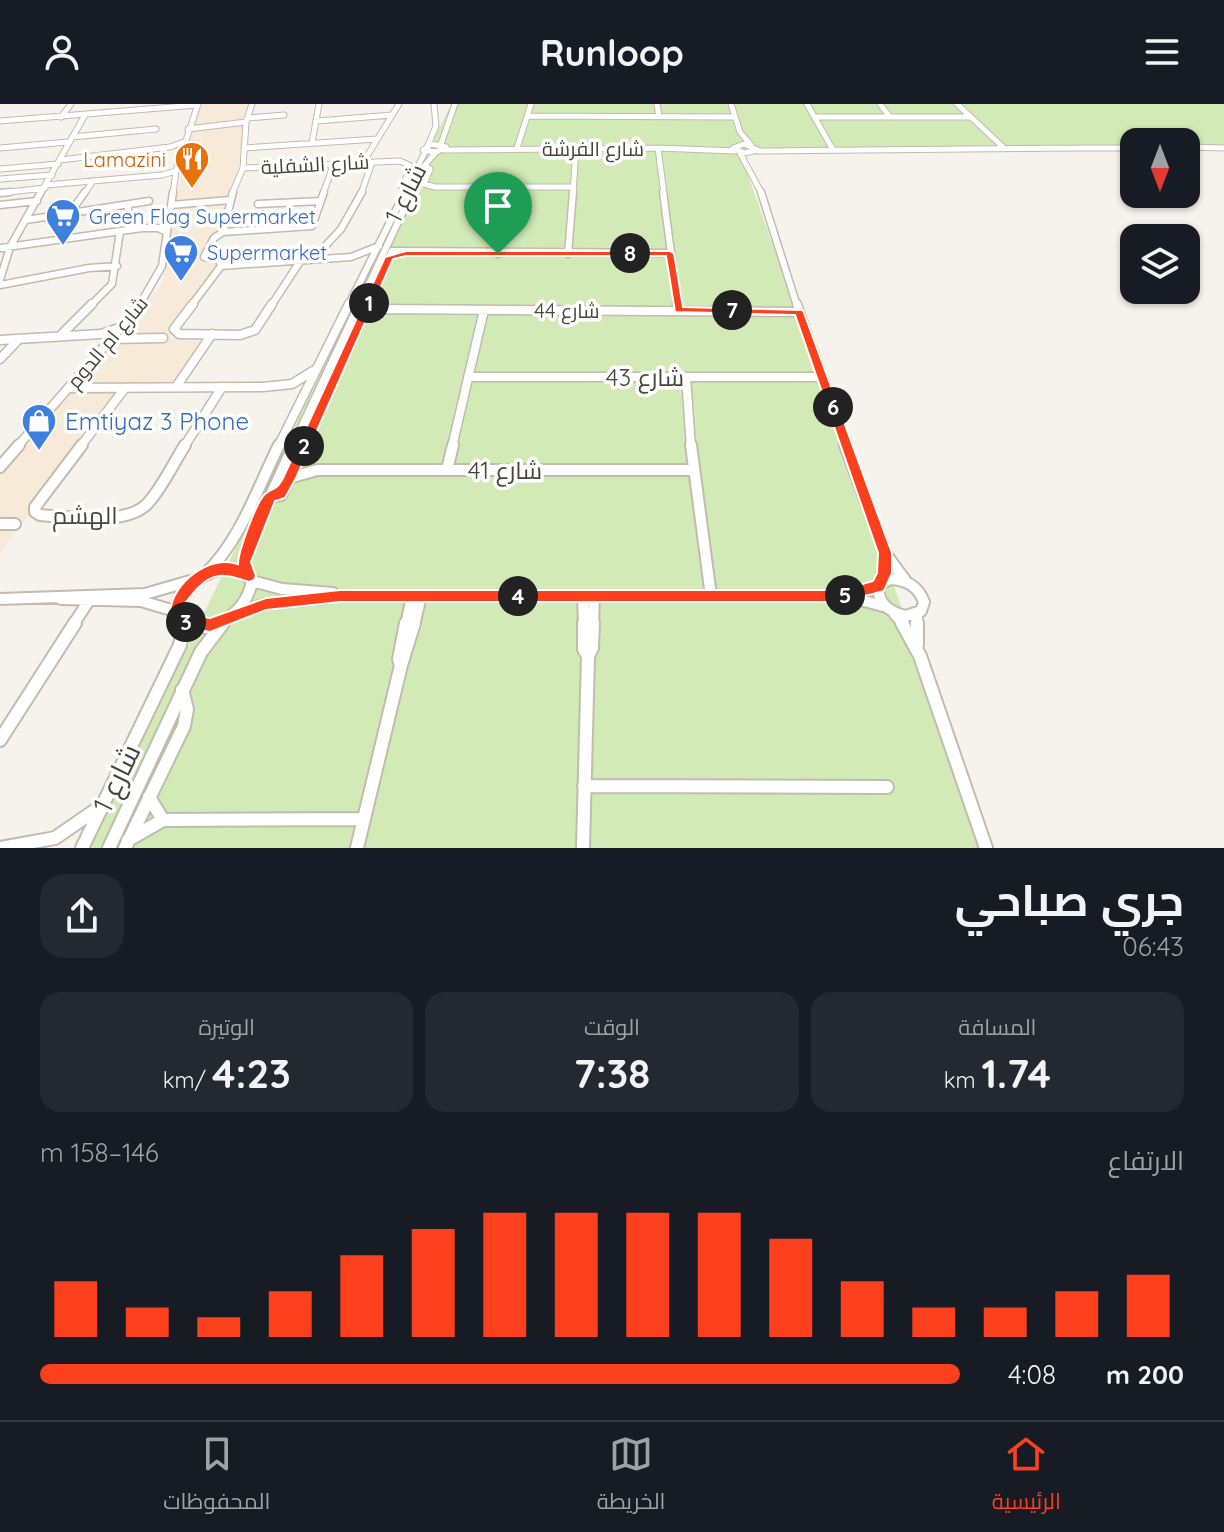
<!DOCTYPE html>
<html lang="ar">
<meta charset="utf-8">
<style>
body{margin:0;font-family:Quicksand,Cairo,sans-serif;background:#242831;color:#f1f3f6;direction:rtl;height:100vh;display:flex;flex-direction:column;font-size:30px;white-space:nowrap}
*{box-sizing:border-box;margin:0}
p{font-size:26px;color:#9ea1a6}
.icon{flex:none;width:44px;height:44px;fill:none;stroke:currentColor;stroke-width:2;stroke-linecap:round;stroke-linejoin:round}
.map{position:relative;height:744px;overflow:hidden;direction:ltr}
.panel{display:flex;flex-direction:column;background:#171b24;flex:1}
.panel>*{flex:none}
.needle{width:52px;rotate:180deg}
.fabs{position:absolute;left:1120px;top:24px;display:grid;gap:16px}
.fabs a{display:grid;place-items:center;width:80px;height:80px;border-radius:16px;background:#171b24;box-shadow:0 2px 6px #0004;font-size:40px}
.pin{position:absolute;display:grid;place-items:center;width:68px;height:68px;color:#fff;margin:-82px -34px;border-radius:50% 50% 50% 0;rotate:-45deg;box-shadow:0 0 8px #0007}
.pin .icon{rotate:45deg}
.km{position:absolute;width:40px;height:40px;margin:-20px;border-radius:50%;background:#222;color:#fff;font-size:22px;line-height:40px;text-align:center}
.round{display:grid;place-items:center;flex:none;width:84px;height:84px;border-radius:24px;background:#242831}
.summary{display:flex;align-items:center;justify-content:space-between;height:136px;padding:0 40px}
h1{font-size:44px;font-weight:700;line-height:60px}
.metrics{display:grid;grid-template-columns:repeat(3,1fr);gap:12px;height:136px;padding:8px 40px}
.metrics div{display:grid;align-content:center;border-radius:20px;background:#242831;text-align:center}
.metrics b{font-size:40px;font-weight:700}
.metrics small{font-size:22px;font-weight:400}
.metrics p{font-size:22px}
.chart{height:224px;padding:16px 40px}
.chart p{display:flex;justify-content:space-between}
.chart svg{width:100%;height:144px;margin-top:8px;stroke:#fc3f1d;stroke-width:6}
ul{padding:0 40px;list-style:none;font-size:26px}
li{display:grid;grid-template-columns:128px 96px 1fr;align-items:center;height:60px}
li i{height:20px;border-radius:10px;background:#fc3f1d}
header{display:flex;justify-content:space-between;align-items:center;height:104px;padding:0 40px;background:#171b24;font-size:36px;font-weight:700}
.tabs{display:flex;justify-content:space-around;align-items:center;height:112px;border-top:2px solid #363941;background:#171b24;font-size:22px;color:#9ea1a6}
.tabs a{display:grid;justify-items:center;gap:4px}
.tabs .active{color:#fc3f1d}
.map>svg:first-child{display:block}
.commercial{fill:#f7ead8}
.green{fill:#d2eab5}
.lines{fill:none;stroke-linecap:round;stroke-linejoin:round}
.minor-far4-casing{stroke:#c2bbae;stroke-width:7}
.minor-far3-casing{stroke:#c2bbae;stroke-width:9}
.minor-far2-casing{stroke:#c2bbae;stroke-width:11}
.minor-far1-casing{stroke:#c2bbae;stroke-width:14}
.minor-casing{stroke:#c2bbae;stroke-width:16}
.minor-far4{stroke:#fff;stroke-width:5}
.minor-far3{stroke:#fff;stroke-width:6}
.minor-far2{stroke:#fff;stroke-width:8}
.minor-far1{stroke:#fff;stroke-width:10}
.minor{stroke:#fff;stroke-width:12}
.route{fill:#fc3f1d;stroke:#fff;stroke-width:2;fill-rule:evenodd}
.labels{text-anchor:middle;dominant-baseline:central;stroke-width:7;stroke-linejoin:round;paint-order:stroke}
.far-street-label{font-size:20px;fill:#4b4439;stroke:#fff}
.far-food-label{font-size:20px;fill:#c56008;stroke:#fff;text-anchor:end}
.far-shop-label{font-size:20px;fill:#366cbe;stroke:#fff;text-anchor:start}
.street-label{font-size:24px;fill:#4b4439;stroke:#fff}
.shop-label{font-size:24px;fill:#366cbe;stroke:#fff;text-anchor:start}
.near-street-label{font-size:28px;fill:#4b4439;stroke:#fff}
</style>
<header><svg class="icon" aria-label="menu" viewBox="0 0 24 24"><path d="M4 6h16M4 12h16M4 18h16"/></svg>Runloop<svg class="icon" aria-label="person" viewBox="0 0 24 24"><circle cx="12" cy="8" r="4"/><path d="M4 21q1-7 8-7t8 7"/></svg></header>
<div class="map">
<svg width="1224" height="744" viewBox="0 0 1224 744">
<rect width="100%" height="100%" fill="#f6f3ec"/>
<path class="commercial" d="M201,0H249L244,17L193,22Z
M243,19L239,61L227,96L175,100L192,25Z
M226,98L219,130L210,134L202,155L218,160V165L168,235L203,238L172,284L76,283L163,179L174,104Z
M69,289L122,290L0,449V370Z"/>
<path class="green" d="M451,0H1224V46H1186V38H1134V46H739L987,744H90Z"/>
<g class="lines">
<defs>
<path id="minor-far4" d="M657,0L659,13
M731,0L740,28L751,41
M807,0L832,44
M880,0L890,13
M957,0L1004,44
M527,12L735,13
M61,13L71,0
M814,13H970
M248,14L284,11
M0,17L197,1
M317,17L392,11
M188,25L246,18
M72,33L156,25
M312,39L319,0
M431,40L446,43L436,48L423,46Z
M441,40L455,0
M744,40L758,46L744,49L733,44Z
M428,41L436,22L434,0
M1186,43L1224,44
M0,44L68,38
M244,44L377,35
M517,44L531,0
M658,44L664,90
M1080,44H1134
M444,46L658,44L735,47
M758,47L1082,44
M740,49L762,90
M60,56L170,43L184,38
M364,57L399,0
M425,61L436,48
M425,62L430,65L424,80L435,83H574
M243,64L400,57L411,62L402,83
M0,65L58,60
M0,75L52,71
M46,81L162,71L176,67
M0,89L45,84
M40,90L85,11
M84,90L93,77
M173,90L176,67L198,0
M232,90L243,64L246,18L252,0
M323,90L334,59
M361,90L371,61L365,59
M404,90L425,48
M412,90L419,74
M511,90L513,83
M573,90L576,44"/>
<path id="minor-far3" d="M233,88L223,128L312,122L324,88
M663,88L678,202
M761,88L797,202
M0,89L10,88
M258,100L321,97
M0,101L37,97
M171,101L230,96
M70,109L85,88
M126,115L129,100
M26,116L149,97
M0,144L142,124H158L167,128
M498,150L512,88
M568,150L573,88
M314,154L341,125L362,88
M221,162L351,153L379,142
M0,176L10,143L41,88
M0,181L89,164L117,162
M90,202L112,180L120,127
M139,202L162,162L173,88
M191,202L221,162L220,157L204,153L214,134L223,128
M271,202L301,156
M348,202L405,88
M359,202L412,88
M367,202L392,147L670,149"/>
<path id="minor-far2" d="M193,200L174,225L179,230L240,231L255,226L272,200
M677,200L678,206
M797,200L846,343
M364,210L384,205L799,208
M60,232L92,200
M111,235L163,234
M0,236L101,230L119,224
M0,255L19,235
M468,273H823
M686,273L691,343
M176,283L212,230
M69,284L263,283L292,280L313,267
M17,343L141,200
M80,343L125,284
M184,343L222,283
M278,343L349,200
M293,343L360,200
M303,343L368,200
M452,343L484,206"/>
<path id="minor-far1" d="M82,341L35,403V408L40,411C68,413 128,422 148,399C163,382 173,360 185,341
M691,341L711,492
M845,341L885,449L905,476
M0,363L19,341
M447,366L453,341
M289,374L317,366H693
M270,393L281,391L304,341
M0,420H15
M206,469C240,437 258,383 279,341
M249,472L244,458L251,434L294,341
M890,475C907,476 918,482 924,498L921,507L906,512C889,508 878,500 878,482Z
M252,477L282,485L333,489
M881,479L885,449
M583,492L584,521
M849,493L883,502
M0,495L145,490L190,477
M61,495L141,497L178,508
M894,509L904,521
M917,510V521
M233,511L266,500L340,492H842L878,482
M73,521L88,498
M183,521L184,517
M192,521L177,508C175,485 209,464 231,464C241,464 246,471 252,477C248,499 235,512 216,521
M221,521L225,516
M406,521L412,492
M414,521L421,492
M593,521L594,492"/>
<path id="minor" d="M188,519L206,523L220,519
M902,519L920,552L986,744
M917,519V541
M588,552L592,544L593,519
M401,561L399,555L406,519
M0,636L75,519
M584,682L887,683
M149,693L163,716
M128,736L163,716L364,715
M0,744L55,734L100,703
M82,744L180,541L184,519
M109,744L201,548L223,519
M125,744L184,622L187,605L182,586
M357,744L401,561L414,519
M583,744L588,552L584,545V519"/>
</defs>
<use href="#minor-far4" class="minor-far4-casing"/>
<use href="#minor-far3" class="minor-far3-casing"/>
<use href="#minor-far2" class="minor-far2-casing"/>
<use href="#minor-far1" class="minor-far1-casing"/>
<use href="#minor" class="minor-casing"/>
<use href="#minor-far4" class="minor-far4"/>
<use href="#minor-far3" class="minor-far3"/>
<use href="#minor-far2" class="minor-far2"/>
<use href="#minor-far1" class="minor-far1"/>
<use href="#minor" class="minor"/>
</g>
<path class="route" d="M406,147H670L674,149L683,203L803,206L892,449V469L884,487L842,498H340L266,506L210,528L179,522L170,508C172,479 209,450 238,460C238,448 256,398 265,390C275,382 275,388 283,374L385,153ZM406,152H666L675,208L795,211L878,449L877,469L873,477L842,486H340L266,494L210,514L189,511L186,498C208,471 215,466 249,478L254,476L256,472L251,458L275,397L285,394L296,374L393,155Z"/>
<defs>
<symbol id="restaurant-pin" viewBox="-11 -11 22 30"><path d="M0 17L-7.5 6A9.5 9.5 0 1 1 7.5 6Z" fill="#e8710a" stroke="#fff"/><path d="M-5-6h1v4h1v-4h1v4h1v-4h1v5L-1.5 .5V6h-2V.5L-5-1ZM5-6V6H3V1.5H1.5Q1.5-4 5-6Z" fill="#fff"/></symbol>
<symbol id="supermarket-pin" viewBox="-11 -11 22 30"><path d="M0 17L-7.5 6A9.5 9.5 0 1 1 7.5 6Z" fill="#3f7fe0" stroke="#fff"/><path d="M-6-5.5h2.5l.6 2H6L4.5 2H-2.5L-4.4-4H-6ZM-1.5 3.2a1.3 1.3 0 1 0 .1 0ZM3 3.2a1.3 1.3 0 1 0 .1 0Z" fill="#fff"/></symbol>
<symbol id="shop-pin" viewBox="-11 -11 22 30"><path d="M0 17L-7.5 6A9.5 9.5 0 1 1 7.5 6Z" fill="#3f7fe0" stroke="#fff"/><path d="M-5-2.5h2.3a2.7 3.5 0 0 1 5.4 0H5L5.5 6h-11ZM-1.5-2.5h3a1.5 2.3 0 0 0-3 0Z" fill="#fff"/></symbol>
</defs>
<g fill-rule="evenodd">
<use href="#restaurant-pin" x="172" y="35" width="40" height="54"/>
<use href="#supermarket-pin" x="43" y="92" width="40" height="54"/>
<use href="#supermarket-pin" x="161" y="128" width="40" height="54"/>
<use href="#shop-pin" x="19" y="297" width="40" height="54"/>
</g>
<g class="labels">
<g class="far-street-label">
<text x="593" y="44">شارع الفرشة</text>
<text transform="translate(315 60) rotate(-3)">شارع الشفلية</text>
<text x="567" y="206">شارع 44</text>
<text transform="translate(107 238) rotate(-50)">شارع ام الدوم</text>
</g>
<g class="far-food-label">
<text x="166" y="55">Lamazini</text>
</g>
<g class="far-shop-label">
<text x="89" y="112">Green Flag Supermarket</text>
<text x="207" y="148">Supermarket</text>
</g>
<g class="street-label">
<text transform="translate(405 89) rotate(-63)">شارع 1</text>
<text x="645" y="273">شارع 43</text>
<text x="505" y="366">شارع 41</text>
<text x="85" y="411">الهشم</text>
</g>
<g class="shop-label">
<text x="65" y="317">Emtiyaz 3 Phone</text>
</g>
<g class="near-street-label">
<text transform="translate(116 674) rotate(-64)">شارع 1</text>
</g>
</g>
</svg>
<div class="fabs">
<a><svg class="needle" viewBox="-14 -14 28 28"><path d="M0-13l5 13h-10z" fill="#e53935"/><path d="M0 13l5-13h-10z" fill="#9ea1a6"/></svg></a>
<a><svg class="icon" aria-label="layers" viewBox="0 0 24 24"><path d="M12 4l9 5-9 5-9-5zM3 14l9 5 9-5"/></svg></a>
</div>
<div class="pin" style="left:498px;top:150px;background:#1e9e55"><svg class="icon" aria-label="arrive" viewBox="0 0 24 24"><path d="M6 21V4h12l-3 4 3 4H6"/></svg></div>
<b class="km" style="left:369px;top:199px">1</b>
<b class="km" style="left:304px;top:342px">2</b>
<b class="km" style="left:186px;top:518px">3</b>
<b class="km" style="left:518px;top:492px">4</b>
<b class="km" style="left:845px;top:491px">5</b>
<b class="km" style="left:833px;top:303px">6</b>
<b class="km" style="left:732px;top:206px">7</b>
<b class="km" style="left:630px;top:149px">8</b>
</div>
<section class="panel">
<div class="summary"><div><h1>جري صباحي</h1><p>06:43</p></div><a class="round"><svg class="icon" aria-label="share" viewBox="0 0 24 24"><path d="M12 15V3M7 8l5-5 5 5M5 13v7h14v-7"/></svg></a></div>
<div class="metrics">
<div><p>المسافة</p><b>1.74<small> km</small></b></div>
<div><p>الوقت</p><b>7:38</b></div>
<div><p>الوتيرة</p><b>4:23<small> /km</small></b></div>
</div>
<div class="chart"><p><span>الارتفاع</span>146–158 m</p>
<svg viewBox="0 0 160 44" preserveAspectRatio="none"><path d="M5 44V27M15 44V35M25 44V38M35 44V30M45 44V19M55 44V11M65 44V6M75 44V6M85 44V6M95 44V6M105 44V14M115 44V27M125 44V35M135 44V35M145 44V30M155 44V25"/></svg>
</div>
<ul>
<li><b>200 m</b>4:08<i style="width:100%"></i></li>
</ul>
</section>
<nav class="tabs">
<a class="active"><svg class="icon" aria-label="home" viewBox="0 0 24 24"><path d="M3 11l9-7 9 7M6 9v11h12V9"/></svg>الرئيسية</a>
<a><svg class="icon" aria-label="map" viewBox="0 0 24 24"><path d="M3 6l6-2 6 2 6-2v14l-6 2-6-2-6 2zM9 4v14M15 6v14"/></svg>الخريطة</a>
<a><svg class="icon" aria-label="saved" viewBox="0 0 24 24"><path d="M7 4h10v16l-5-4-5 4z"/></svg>المحفوظات</a>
</nav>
